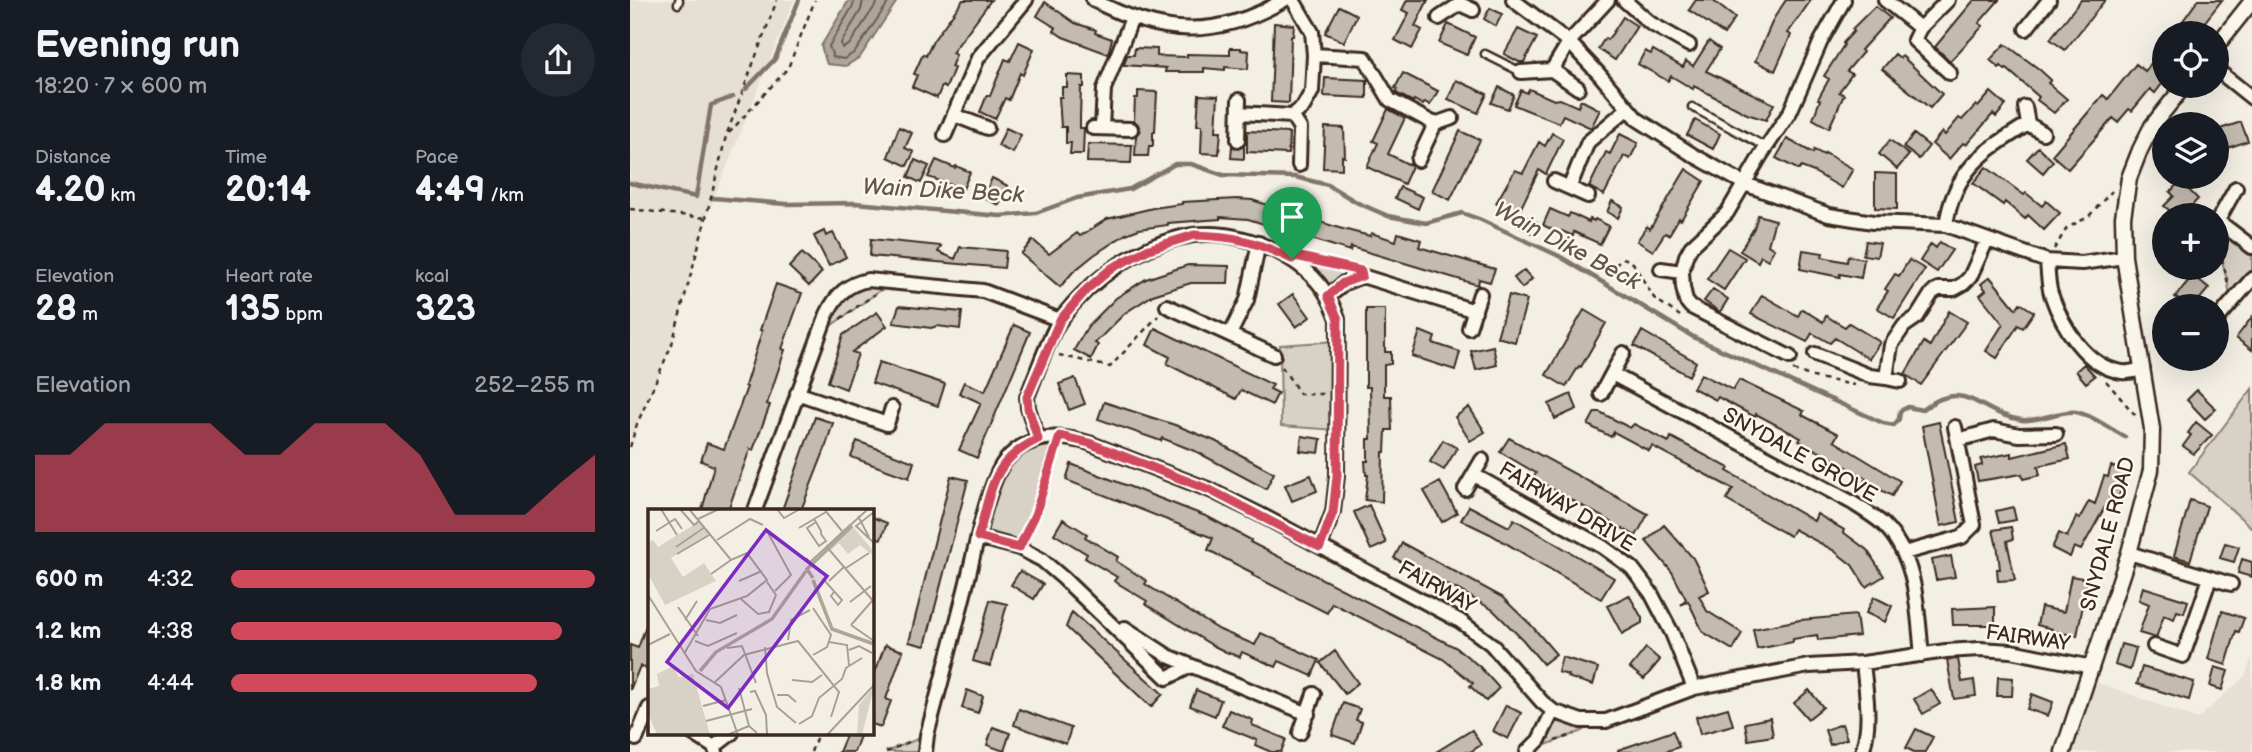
<!DOCTYPE html>
<meta charset="utf-8">
<style>
body{margin:0;font-family:"Balsamiq Sans",sans-serif;background:#242831;color:#f1f3f6;height:100vh;display:flex;flex-direction:column;font-size:26px;white-space:nowrap}
*{box-sizing:border-box;margin:0}
p{font-size:23px;color:#9ea1a6}
.icon{flex:none;width:38px;height:38px;fill:none;stroke:currentColor;stroke-width:2;stroke-linecap:round;stroke-linejoin:round}
.map{position:relative;flex:1;overflow:hidden}
.drawer{display:flex;flex-direction:column;background:#171b24;width:630px}
.drawer>*{flex:none}
.tools{position:absolute;left:1522px;top:21px;display:grid;gap:14px}
.tools a{display:grid;place-items:center;width:77px;height:77px;border-radius:50%;background:#171b24;box-shadow:0 7px 28px #0002;font-size:35px}
.pin{position:absolute;display:grid;place-items:center;width:60px;height:60px;color:#fff;margin:-72px -30px;border-radius:50% 50% 50% 0;rotate:-45deg;box-shadow:0 0 7px #0007}
.pin .icon{rotate:45deg}
.round{display:grid;place-items:center;flex:none;width:74px;height:74px;border-radius:37px;background:#242831}
.headline{display:flex;align-items:center;justify-content:space-between;height:119px;padding:0 35px}
h1{font-size:38px;font-weight:800;line-height:52px}
.stats{display:grid;grid-template-columns:repeat(3,1fr);gap:10px;height:119px;padding:7px 35px}
.stats div{display:grid;align-content:center}
.stats b{font-size:35px;font-weight:800}
.stats small{font-size:19px;font-weight:400}
.stats p{font-size:19px}
.chart{height:196px;padding:14px 35px}
.chart p{display:flex;justify-content:space-between}
.chart svg{width:100%;height:126px;margin-top:7px;fill:#d1495b;opacity:.7}
ul{padding:0 35px;list-style:none;font-size:23px}
li{display:grid;grid-template-columns:112px 84px 1fr;align-items:center;height:52px}
li i{height:18px;border-radius:9px;background:#d1495b}
main{display:flex;flex:1;min-height:0}
.map>svg:first-child{display:block}
.built{fill:#e5dfd4}
.green{fill:#d8d1c6;stroke:#8a7e72;stroke-width:2}
.water{fill:#afa69a;stroke:#817468;stroke-width:2}
.lines{fill:none;stroke-linecap:round;stroke-linejoin:round}
.shore{stroke:#695c50;stroke-width:2}
.stream{stroke:#817468;stroke-width:4.5}
.building{fill:#c3bbb0;stroke:#3b2a1e;stroke-width:2}
.service-casing{stroke:#3b2a1e;stroke-width:11}
.minor-casing{stroke:#3b2a1e;stroke-width:18}
.tertiary-casing{stroke:#3b2a1e;stroke-width:19}
.path{stroke:#3b2a1e;stroke-width:2.5;stroke-dasharray:5 5;stroke-linecap:butt}
.service{stroke:#fbf7ec;stroke-width:6}
.minor{stroke:#fbf7ec;stroke-width:12}
.tertiary{stroke:#fbf7ec;stroke-width:14}
.route-casing{stroke:#fff;stroke-width:14}
.route{stroke:#d1495b;stroke-width:9}
.labels{text-anchor:middle;dominant-baseline:central;stroke-width:5;stroke-linejoin:round;paint-order:stroke}
.street-label{font-size:21px;fill:#3b2a1e;stroke:#fbf7ec}
.water-label{font-size:23px;font-style:italic;fill:#645549;stroke:#fbf7ec}
.inset-river{fill:none;stroke:#afa69a;stroke-width:3.5}
.inset-road{fill:none;stroke:#a9a095;stroke-width:2}
.view{fill:#7b2cbf;fill-opacity:0.15;stroke:#7b2cbf;stroke-width:3.5}
.inset-edge{fill:none;stroke:#3b2a1e;stroke-width:3.5}
</style>
<main>
<section class="drawer">
<div class="headline"><div><h1>Evening run</h1><p>18:20 · 7 × 600 m</p></div><a class="round"><svg class="icon" aria-label="share" viewBox="0 0 24 24"><path d="M12 15V3M7 8l5-5 5 5M5 13v7h14v-7"/></svg></a></div>
<div class="stats">
<div><p>Distance</p><b>4.20<small> km</small></b></div>
<div><p>Time</p><b>20:14</b></div>
<div><p>Pace</p><b>4:49<small> /km</small></b></div>
</div>
<div class="stats">
<div><p>Elevation</p><b>28<small> m</small></b></div>
<div><p>Heart rate</p><b>135<small> bpm</small></b></div>
<div><p>kcal</p><b>323</b></div>
</div>
<div class="chart"><p><span>Elevation</span>252–255 m</p>
<svg viewBox="0 0 160 44" preserveAspectRatio="none"><path d="M0 44V17L10 17L20 6L30 6L40 6L50 6L60 17L70 17L80 6L90 6L100 6L110 17L120 38L130 38L140 38L150 27L160 17V44z"/></svg>
</div>
<ul>
<li><b>600 m</b>4:32<i style="width:100%"></i></li>
<li><b>1.2 km</b>4:38<i style="width:91%"></i></li>
<li><b>1.8 km</b>4:44<i style="width:84%"></i></li>
</ul>
</section>
<div class="map">
<svg width="1622" height="752" viewBox="0 0 1622 752">
<rect width="100%" height="100%" fill="#f3efe4"/>
<filter id="ink" filterUnits="userSpaceOnUse"><feTurbulence type="fractalNoise" baseFrequency=".0143" numOctaves="2"/><feDisplacementMap in="SourceGraphic" scale="14" xChannelSelector="R" yChannelSelector="G"/><feConvolveMatrix kernelMatrix="1 2 1 2 8 2 1 2 1" color-interpolation-filters="sRGB"/></filter>
<g filter="url(#ink)">
<path class="built" d="M0,0H164L76,218L42,344L7,424L0,447Z
M1622,657V752H1433L1458,679L1568,719L1616,675Z"/>
<path class="green" d="M1587,222L1622,247V279L1602,302L1587,239Z
M666,256L731,271L698,296Z
M262,282L191,333L197,314L224,283Z
M707,341V430L651,426L650,345Z
M1622,389V528L1559,472Z
M430,436L405,515L389,548L348,537L376,459Z
M923,711L966,722L950,732L908,748Z
M297,735L295,752H256Z"/>
<path class="water" d="M219,0L267,1L230,57L216,66L197,64L191,46Z"/>
<g class="lines">
<path class="shore" d="M224,0L223,6L199,46L203,57L214,59L225,52L260,0
M233,0L231,10L211,43L212,48L219,45L249,0"/>
<path class="stream" d="M116,89L145,59L169,0
M0,183L66,197L81,105L103,97
M83,198L156,204L226,203L370,216L406,213L447,198L500,189L545,164H561L593,175L665,177L698,185L728,203L758,216L796,223L832,213L849,219L929,256L1065,338L1253,423L1264,425L1269,419L1270,411L1278,407L1292,410C1336,376 1348,414 1392,420C1409,422 1430,410 1446,412C1462,415 1480,429 1495,437"/>
</g>
<path class="building" d="M333,0H361L322,53L326,55L321,67L324,68L316,88L312,86L307,98L282,87L287,75L284,74L293,54L296,56L303,41Z
M777,0H798L785,26L792,30L782,49L765,40L779,13L772,10Z
M1066,0H1082L1105,18L1094,34L1059,10Z
M1156,0H1181L1158,33L1161,35L1145,71L1125,61L1144,18Z
M1344,0H1369L1349,23L1353,26L1320,61L1305,47Z
M1451,0H1475L1435,50L1420,39Z
M1568,0H1592L1566,33H1544Z
M415,2L445,23L466,30L465,33L482,39L478,54L433,37L424,31L426,28L407,16Z
M709,6L727,15L714,42L695,33Z
M1245,6L1260,18L1231,50L1233,52L1217,71L1222,74L1209,92L1214,95L1199,128L1183,119L1190,100L1188,99L1199,79L1194,76L1214,45L1213,43L1224,31L1222,29Z
M860,8L872,14L866,26L854,19Z
M993,17L1007,26L985,60L968,49L975,38L977,40L982,34Z
M644,23L664,25L663,36H661L659,103L641,102Z
M818,24L845,37L837,55L809,43Z
M888,29L907,38L894,62H889L874,54Z
M1079,41L1090,49L1076,71L1144,104L1136,120L1117,114L1064,86L1063,89L1041,76L1038,81L1008,64L1015,51L1021,54L1023,50L1053,67L1056,61L1063,66Z
M389,42L404,49L393,75L390,73L379,100L375,98L365,119L350,112L357,95L360,96L375,59L380,61Z
M1375,44L1409,69L1421,80L1418,83L1437,99L1424,113L1407,100L1409,97L1377,69L1375,70L1371,66L1369,68L1360,60Z
M1535,45V80L1525,93L1520,89L1502,111L1499,109L1488,122L1483,118L1438,169L1422,155L1473,95L1478,99L1506,64L1515,71Z
M505,48L527,49V56L557,57V54L600,55V48H611V50L619,51L618,69L595,67V70L574,68V72H535L536,68L494,65L497,55H504Z
M1265,54L1270,58L1272,56L1312,94L1300,108L1252,69Z
M773,73L808,91L800,105L795,102L793,105L784,100L783,102L766,93L767,89L765,88Z
M437,75L454,76V87H451L450,117V128H454L453,154H440L441,143H436V127H431L429,97H432V87H437Z
M695,78L737,80V98L694,96Z
M826,80L857,94L848,113L818,99Z
M869,87L884,95L878,109L861,103Z
M899,89L924,100L930,99L948,107L951,100L970,110L961,128L933,115L929,123L884,105L891,90L897,93Z
M508,91L527,92L525,132H523V146H519L518,156H505L506,136L510,130L508,124L504,121L505,98H508Z
M1361,92L1376,105L1366,117L1363,114L1336,145L1333,143L1319,159L1302,144L1312,132L1315,135L1329,118L1332,120L1346,105L1348,107Z
M569,95L588,96L586,131H591L589,154L571,153L572,125H567Z
M758,109L775,118L758,154L782,166L774,184L737,167L748,143L743,141Z
M1065,120L1090,134L1083,149L1057,135Z
M1611,122L1618,141L1592,150L1587,130Z
M269,127L282,133L275,148L284,152L277,166L258,157Z
M695,127L714,128L715,157L712,156V169L693,168Z
M376,128L391,135L383,153L368,146Z
M617,131L659,133L658,154L617,152Z
M830,131L850,140L820,200L802,191Z
M922,133L933,139L916,174L909,170L888,214L866,203L885,170L893,173L909,142L915,146Z
M990,134L1008,143L1000,159L994,156L974,195L959,187L976,152L980,154Z
M1284,134L1299,146L1289,159L1273,147Z
M1157,139L1183,153L1184,150L1194,155L1195,153L1223,169L1212,188L1184,172L1171,167L1169,170L1146,158Z
M1260,140L1279,155L1267,169L1249,154Z
M458,144L502,145L501,163L457,162Z
M602,146L608,149L614,146V159L601,158Z
M1408,147L1423,161L1413,173L1397,159Z
M285,160L299,166L291,183L278,177Z
M306,160L325,168L326,166L340,172L333,189L298,177Z
M1356,167L1394,195L1396,193L1412,206L1416,201L1430,213L1414,230L1398,215L1395,219L1375,202L1373,205L1343,183Z
M1056,169L1074,181L1051,220L1049,218L1039,235L1035,233L1023,251L1007,241L1017,226L1020,229Z
M1245,173L1267,174V209L1245,208Z
M362,178L378,186L369,205L353,198Z
M1550,181L1568,199L1553,215H1545L1534,206L1544,196L1540,192Z
M770,187L793,197L788,209L765,198Z
M607,199L622,200L709,228L740,236L741,233L766,241L768,233L791,240L789,247L865,269L860,282L849,279L848,285L721,247L720,251L618,219L590,217V219L538,223V225L509,229L496,234L464,255L443,272L430,287L391,254L403,240L419,254L447,233L450,236L477,219L523,208L552,204V202Z
M982,201L993,207L988,218L977,212Z
M920,209L938,217L940,213L959,222L960,219L964,221L965,219L979,226L970,244L944,232L943,236L932,231L931,234L913,225Z
M890,214L907,222L902,233L885,224Z
M1128,215L1145,220L1138,245L1144,249L1138,260L1131,256L1128,262L1110,251L1124,228Z
M194,231L196,236L203,233L216,257L199,266L184,236Z
M241,239L311,246L308,252L325,259L330,247L376,251L374,268L240,256Z
M1236,241L1250,243L1247,257L1233,255Z
M1310,242L1322,250L1307,272L1290,261L1301,244L1306,248Z
M1098,248L1115,258L1094,290L1077,279Z
M1173,250L1193,253L1192,257L1217,262L1218,256L1234,259L1231,278L1210,274V277L1170,269Z
M172,253L192,272L179,286L159,267Z
M1279,260L1295,269L1264,318L1247,308L1258,291L1255,289L1265,274L1269,276Z
M558,265L599,266L598,283H561L523,295L495,313L465,343L468,345L461,359L444,350L458,326L486,298L516,279Z
M894,270L902,279L892,288L884,278Z
M1563,275L1579,288L1564,306H1557L1545,297Z
M1360,277L1386,309L1390,303L1404,312L1393,328L1388,325L1367,358L1356,351L1373,324L1350,295L1356,290L1351,284Z
M146,284L172,293L152,349L155,350L137,404L140,405L123,450L120,449L98,510H72L84,466L71,461L77,443L94,449L117,387L115,386L132,331L130,330Z
M1083,289L1098,299L1090,312L1074,301Z
M663,294L680,317L666,327L649,304Z
M879,295L897,300L885,342L867,337Z
M1132,295L1168,316L1172,309L1193,322L1196,316L1215,327L1219,323L1250,342L1239,359L1205,338L1200,343L1182,333L1177,342L1121,314Z
M269,306L332,312L330,329L307,326L301,328L263,323Z
M736,309H755V352H761V364L754,365V396H761L762,430H756L755,452H753L752,502L735,500L738,475H736L735,461H738V439H741L740,387H736Z
M954,310L976,323L951,367L949,366L936,387L916,375Z
M1319,311L1337,322L1291,385L1275,374L1294,342L1300,346Z
M247,312L257,326L222,352L228,354L216,389L198,382L213,335Z
M1622,317V350L1606,338Z
M384,325L400,332L347,458L329,450L351,403L329,393L334,382L355,391Z
M525,328L643,385L640,389L648,393L642,405L611,390L606,399L537,364L540,357L517,345Z
M790,331L805,337L803,343L830,352L825,370L782,356Z
M1012,331L1066,362L1059,376L1004,346Z
M863,346L867,365L846,370L841,351Z
M249,362L315,384L308,406L242,383Z
M1454,364L1465,376L1456,383L1446,371Z
M1071,374L1103,390L1109,380L1174,411L1172,415L1208,434L1204,441L1270,481L1262,496L1234,481L1236,478L1205,460L1169,441L1171,438L1126,414L1125,417L1088,397L1086,400L1063,388Z
M445,378L455,404L439,410L429,384Z
M1567,390L1586,409L1575,419L1557,400Z
M941,394L947,409L925,419L919,404Z
M474,402L548,426L585,441L644,473L636,489L567,452L532,438L531,441L468,419Z
M839,407L855,432L840,441L825,417Z
M965,412H970L1000,428L1004,424L1039,442L1041,437L1099,468L1097,471L1184,521L1187,514L1214,530L1213,532L1237,550L1254,576L1236,587L1222,565L1203,550L1164,529L1160,536L1096,500L1103,489L1022,446L1019,451L984,432L981,437L958,425Z
M185,417L203,423L195,449L171,510H152Z
M1309,422L1329,522L1311,526L1292,426Z
M1566,422L1582,435L1564,454L1553,446L1561,435L1558,433Z
M672,436L691,439L689,453L670,451Z
M879,438L1018,514L1006,536L903,478L906,473L870,452Z
M813,440L827,448L814,470L800,462Z
M227,441L284,462L279,478L221,457Z
M1436,444L1440,459L1408,466L1410,475L1393,479L1392,474L1348,481L1345,467L1352,465L1351,459L1382,453V457Z
M441,464L578,517L621,540L620,542L827,648L850,667L869,688L856,701L840,686L843,683L813,659L702,603L697,613L622,575L623,573L578,550L583,538L436,480Z
M1481,466L1497,472L1488,499L1481,496L1451,550L1444,547L1440,557L1422,548L1429,533L1437,537L1446,517L1449,519L1459,501L1465,504L1474,476L1478,477Z
M681,475L687,491L662,501L655,485Z
M321,476L338,480L295,646L279,642Z
M810,482L827,513L812,522L794,491Z
M1560,500L1577,506L1560,561L1544,556Z
M739,505L756,543L741,550L724,512Z
M839,506L879,527L884,519L984,578L971,599L860,534L831,520Z
M1383,507L1386,520L1369,523L1366,511Z
M242,517L257,523L251,539L242,536Z
M433,519L457,534L455,537L488,557L486,561L517,581L515,584L590,630L625,645L631,633L689,660L682,676L649,661L646,667L612,652L610,657L596,652L582,645L515,604L517,601L484,581L487,577L455,558L457,554L424,534Z
M1034,525L1063,558L1073,578L1079,591L1069,596L1077,611L1112,633L1103,650L1073,632L1058,601L1051,605L1056,599L1042,572L1016,541Z
M1381,527L1383,539L1377,541L1385,580L1368,581L1367,569H1370L1367,543H1366L1363,530Z
M772,543L872,597L902,626L926,654L913,664L893,640L863,610L830,591L764,558Z
M1595,543L1609,547L1604,562L1590,558Z
M1321,556L1325,577L1306,580L1302,560Z
M1612,559L1622,562V577L1608,573Z
M390,571L413,584L404,599L381,585Z
M1441,576L1458,579L1447,636L1422,631V629L1407,625L1411,607L1434,612Z
M1513,587L1558,601L1554,613L1547,611L1544,619L1534,615L1526,638L1509,633L1519,604L1509,600Z
M999,595L1012,618V623L992,634L977,606Z
M1244,597L1262,606L1255,622L1236,613Z
M360,600L377,604L360,666L343,661Z
M1365,607V622H1362V625H1323L1322,609Z
M1592,611L1614,618L1609,632L1606,631L1596,665L1578,659Z
M442,612L533,694L521,707L436,627Z
M1226,615L1229,636L1188,640L1187,635L1163,639V642L1127,649L1123,629L1170,620Z
M18,620L19,659L16,668L10,666L0,690V645L8,648Z
M1491,644L1506,648L1500,670L1485,665Z
M255,645L273,651L256,699L261,701L251,727L242,724V681Z
M1016,648L1030,660L1014,679L1000,668Z
M705,651L728,683L715,694L690,663Z
M932,657L968,668L963,685L937,677L938,675L928,672Z
M1328,659L1332,682L1344,680L1346,696L1324,699L1317,660Z
M1512,667L1564,682L1559,700L1507,684Z
M1585,667L1598,671L1592,690L1580,686Z
M1368,677L1383,678L1382,696H1367Z
M1301,689L1310,704L1293,714L1284,699Z
M337,690L353,696L348,713L332,708Z
M566,690L591,700L585,716L560,706Z
M1179,690L1193,707L1178,719L1164,703Z
M1402,694L1423,702L1418,716L1397,709Z
M713,703L730,709L726,720L732,722L725,743L702,735Z
M876,705L891,713L878,739L863,731Z
M1098,708L1103,725L1070,734L1066,717Z
M389,709L441,728L436,744L384,725Z
M599,710L623,720L622,725L656,739L651,752H641L625,745L627,740L592,726Z
M1140,718L1143,736L1118,740L1115,723Z
M1212,724L1217,739L1200,745L1195,730Z
M363,727L380,733L374,751L357,745Z
M1286,729L1303,737L1295,752H1284L1276,748Z
M842,730L851,745L840,752H806Z
M1043,731L1049,747L1034,752H988V750Z
M217,733H231L224,752H209Z"/>
<g class="lines">
<defs>
<path id="service" d="M48,4L49,0
M855,54L891,72
M1062,107L1136,147"/>
<path id="minor" d="M463,0C532,36 586,40 654,0
M883,0L939,42L969,74L1007,119L1063,155L1115,184L1199,215L1243,222L1316,225L1417,261L1452,263L1494,257
M994,0L1020,23L1059,45
M1255,0L1290,28
M1318,0L1290,28L1284,40L1320,73
M809,18L830,4L843,10
M1396,29L1419,0
M684,55L735,58L760,100L805,124
M922,70L939,42L978,0
M1587,70L1622,98
M891,72L922,70L948,88
M1395,107L1398,124L1413,133
M609,113L662,116L673,107L682,91L684,55L682,32L663,0
M324,115L357,128
M662,116L670,128L669,165
M463,128L501,129
M472,128L474,89L502,18
M315,135L348,58L396,0
M608,140L609,100
M788,160L805,124L822,118
M924,181L958,196
M940,186L958,142L997,109
M1588,221L1622,247
M1587,222L1606,188
M1316,225C1324,170 1354,151 1398,124
M1417,261C1418,272 1418,284 1421,294C1432,326 1456,367 1492,372C1499,373 1507,370 1513,369
M1031,269L1052,272
M698,296L714,283L732,276L845,311
M537,306L644,355
M1590,316L1622,279
M839,328L850,294
M600,334L617,300L629,243
M1185,354L1240,376L1256,378
M1160,357L1061,307L1056,301L1053,287L1052,272L1056,256L1061,247L1097,213L1131,155L1160,112L1191,41L1214,0
M982,374L1221,502C1232,509 1244,516 1253,524C1288,558 1287,610 1292,655
M1270,381L1256,378L1261,345L1274,326L1287,317L1302,293L1308,289H1324L1333,284L1340,277L1357,240
M167,393L257,424L262,408
M971,394L993,353
M408,439L398,408L397,397C406,376 419,335 431,319C461,278 512,243 563,235C591,231 621,239 646,251C666,261 685,275 697,295C702,303 705,311 708,319L707,476L703,512L690,546
M1328,440L1364,430L1389,435L1426,434
M844,475L973,547L1002,568L1021,593L1042,633L1064,688
M835,489L852,460
M125,510L197,314C206,295 217,284 238,280L353,291L430,320
M348,537L389,548L412,560L433,578L537,678L561,666
M1274,553L1332,537L1344,525L1325,427
M1499,553L1601,584
M495,628L538,656L678,714
M1524,646L1553,656L1580,578
M62,733L84,747
M670,733L684,694
M6,739L19,708
M86,752L84,747L102,733
M295,752L297,735C311,683 325,631 338,578C345,550 358,482 375,461C397,434 429,434 459,443L580,490L631,515L830,621L861,644L912,702L923,711L951,721H976L1064,688L1179,666L1233,663L1316,651L1350,649L1381,651L1462,667
M897,752L909,740L923,711
M1232,752C1242,723 1236,693 1233,663"/>
<path id="tertiary" d="M1587,45L1622,1
M1433,752L1499,553L1521,470L1522,429L1494,257L1493,217L1499,178L1510,150L1522,126L1554,86"/>
</defs>
<use href="#service" class="service-casing"/>
<use href="#minor" class="minor-casing"/>
<use href="#tertiary" class="tertiary-casing"/>
<path class="path" d="M99,133L158,68L185,0
M0,209L76,218
M1587,239L1599,287
M1424,249L1437,228L1458,217L1482,191
M685,261L716,268
M981,274L983,267L994,258L1003,263L1024,298L1050,316
M210,319L245,294
M429,355L480,367L528,316
M652,367L670,394H693
M1163,370L1183,377L1224,385
M1476,381L1506,416
M0,447L7,424L42,344L76,218L96,136L147,0
M395,535L405,515L427,450
M925,741L945,734
M181,752L188,733
M256,752L281,741"/>
<use href="#service" class="service"/>
<use href="#minor" class="minor"/>
<use href="#tertiary" class="tertiary"/>
</g>
</g>
<g class="lines" filter="url(#ink)">
<defs>
<path id="route" d="M564,235C605,236 624,241 662,259L666,256L731,271L732,276L713,283L698,296L708,319L707,476L703,512L690,547L580,490L459,443L430,436L405,515L389,548L348,537C362,490 360,462 408,439L398,408L397,397L430,320L457,289L482,268L519,249Z"/>
</defs>
<use href="#route" class="route-casing"/>
<use href="#route" class="route"/>
</g>
<g class="labels">
<g class="street-label">
<text transform="translate(1170 455) rotate(29)">SNYDALE GROVE</text>
<text transform="translate(937 507) rotate(31)">FAIRWAY DRIVE</text>
<text transform="translate(1478 534) rotate(-75)">SNYDALE ROAD</text>
<text transform="translate(807 587) rotate(29)">FAIRWAY</text>
<text transform="translate(1398 638) rotate(8)">FAIRWAY</text>
</g>
<g class="water-label">
<text transform="translate(313 191) rotate(3)">Wain Dike Beck</text>
<text transform="translate(937 246) rotate(28)">Wain Dike Beck</text>
</g>
</g>
<g transform="translate(18 509)">
<rect width="226" height="226" fill="#f3efe4"/>
<path d="M52,12L63,25L23,49L35,68L56,54L68,72L17,96L0,65V34L5,31L10,38ZM202,14L226,43L223,45L212,36L200,45L191,34L183,41L178,37ZM25,157L31,168L45,165L62,226H9L0,204V180L11,177L9,165ZM226,178L214,226H209L211,196Z" fill="#d8d1c6"/>
<path class="inset-river" d="M165,69L159,60L204,17M165,71L184,120L226,135M52,162L68,143L124,110L158,62"/>
<path class="inset-road" d="M13,0L29,26M32,0L46,16L51,12M129,0L136,9L152,0M176,0L194,22M226,3L208,17L226,34M210,7L221,28M50,10L71,0M166,10L168,13L173,22V25L178,32L171,37L159,19L168,13M151,19L178,3M8,22L27,10L34,20M119,22L143,66L127,82M69,31L102,10L115,16M178,37L226,93M28,38L57,18M29,45L63,25M158,49L162,53L220,0M198,59L221,44M63,65L83,51M176,71L194,91L190,96L183,87L186,83M91,72L114,62M181,72L197,57M0,86L48,162L73,178L90,226M93,90L110,105L121,103L128,86L119,73M202,93L223,77M30,98L50,127M165,99L183,126L179,138L165,146M37,111L49,92M58,111L72,114L89,106M203,116L224,92M203,116L226,132M140,131L143,111L162,101M47,132L60,137L89,124M181,133L199,136L201,156M0,136L22,125M117,138L119,164L129,198L148,214M79,139L94,137L108,174M201,141L211,137L224,144M36,145L62,100L99,87L119,71L99,44L83,51L41,0M144,171L164,173L174,166M67,173L96,146L150,132L191,183L183,208M91,179L101,217L109,224M102,183L107,182L118,206L119,225M129,186H140L148,193M55,197L78,191M58,212L104,200M151,215L164,207L171,189L194,170L198,159L214,149M79,226L101,217M179,226L226,176"/>
<path class="view" d="M118,21L179,67L80,199L19,153Z"/>
<rect width="226" height="226" class="inset-edge"/>
</g>
</svg>
<div class="tools">
<a><svg class="icon" aria-label="locate" viewBox="0 0 24 24"><circle cx="12" cy="12" r="6"/><path d="M12 2v4M12 18v4M2 12h4M18 12h4"/></svg></a>
<a><svg class="icon" aria-label="layers" viewBox="0 0 24 24"><path d="M12 4l9 5-9 5-9-5zM3 14l9 5 9-5"/></svg></a>
<a>+</a>
<a>−</a>
</div>
<div class="pin" style="left:662px;top:259px;background:#1e9e55"><svg class="icon" aria-label="arrive" viewBox="0 0 24 24"><path d="M6 21V4h12l-3 4 3 4H6"/></svg></div>
</div>
</main>
